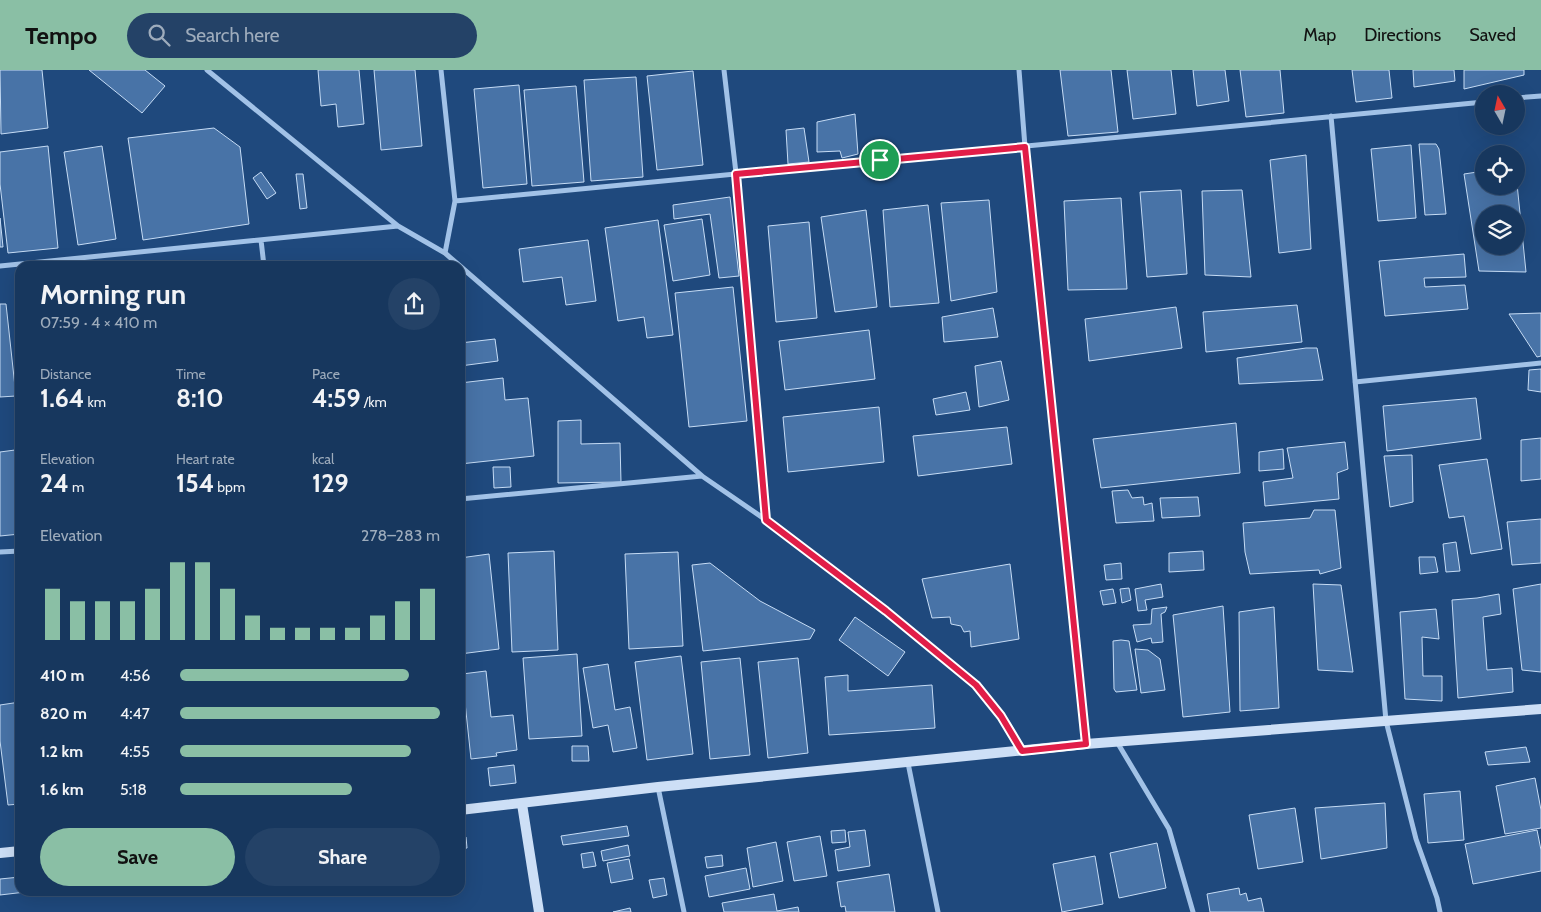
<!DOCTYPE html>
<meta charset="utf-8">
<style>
body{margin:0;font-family:Cabin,sans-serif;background:#244267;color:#f1f3f6;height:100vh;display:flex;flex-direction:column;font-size:19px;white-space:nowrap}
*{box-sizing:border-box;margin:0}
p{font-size:16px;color:#9eacbc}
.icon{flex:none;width:28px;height:28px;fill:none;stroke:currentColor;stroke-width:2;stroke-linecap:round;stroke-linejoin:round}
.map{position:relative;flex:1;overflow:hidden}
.drawer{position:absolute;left:15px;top:191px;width:450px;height:635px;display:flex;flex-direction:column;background:#17375e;border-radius:15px;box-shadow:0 5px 20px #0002,0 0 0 1px #365173}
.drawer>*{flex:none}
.needle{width:32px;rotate:351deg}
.fabs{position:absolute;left:1475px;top:15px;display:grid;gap:10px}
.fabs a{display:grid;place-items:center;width:50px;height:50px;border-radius:50%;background:#17375e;box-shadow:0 5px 20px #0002,0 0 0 1px #365173;font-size:25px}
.pin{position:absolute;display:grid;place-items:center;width:42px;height:42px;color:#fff;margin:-21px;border:2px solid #fff;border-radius:50%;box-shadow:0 1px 5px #0007}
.round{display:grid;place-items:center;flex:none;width:52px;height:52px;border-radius:26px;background:#244267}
.summary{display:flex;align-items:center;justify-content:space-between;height:85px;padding:0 25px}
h1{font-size:28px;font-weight:700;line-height:38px}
.stats{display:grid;grid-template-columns:repeat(3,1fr);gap:8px;height:85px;padding:5px 25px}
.stats div{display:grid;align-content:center}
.stats b{font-size:25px;font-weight:700}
.stats small{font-size:14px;font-weight:400}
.stats p{font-size:14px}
.chart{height:140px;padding:10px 25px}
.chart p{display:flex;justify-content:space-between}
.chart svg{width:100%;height:90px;margin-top:5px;stroke:#8abfa5;stroke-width:6}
.cta{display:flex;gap:10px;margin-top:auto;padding:10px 25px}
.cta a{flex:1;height:58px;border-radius:30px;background:#8abfa5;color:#111;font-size:20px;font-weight:700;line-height:58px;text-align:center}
.cta a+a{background:#244267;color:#f1f3f6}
ul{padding:0 25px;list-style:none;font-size:16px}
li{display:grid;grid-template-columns:80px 60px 1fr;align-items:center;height:38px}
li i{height:12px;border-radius:6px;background:#8abfa5}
header{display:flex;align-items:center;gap:30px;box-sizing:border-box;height:70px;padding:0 25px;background:#8abfa5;color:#111}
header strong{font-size:24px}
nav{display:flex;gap:28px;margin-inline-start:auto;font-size:18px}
.search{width:350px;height:45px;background:#244267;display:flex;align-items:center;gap:12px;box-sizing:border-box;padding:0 18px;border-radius:28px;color:#9eacbc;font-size:19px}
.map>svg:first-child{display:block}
.building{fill:#4873a7;stroke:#c6dcf5;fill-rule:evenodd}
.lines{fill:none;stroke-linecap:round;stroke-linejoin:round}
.street{stroke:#a2c2e7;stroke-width:5}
.secondary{stroke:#cddff6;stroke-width:10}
.route-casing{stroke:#fff;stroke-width:10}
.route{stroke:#e11d48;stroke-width:6}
</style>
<header>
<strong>Tempo</strong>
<div class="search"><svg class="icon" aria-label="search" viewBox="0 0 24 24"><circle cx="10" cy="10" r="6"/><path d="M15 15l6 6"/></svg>Search here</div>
<nav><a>Map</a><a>Directions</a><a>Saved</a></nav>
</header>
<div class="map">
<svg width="1541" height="842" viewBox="0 0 1541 842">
<rect width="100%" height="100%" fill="#1f497d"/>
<path class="building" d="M0,0H42L48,58L1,64Z
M89,0H145L165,16L142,43Z
M318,0H359L364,54L338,57L336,34L321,36Z
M374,0H415L422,76L381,80Z
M1060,0H1111L1118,62L1068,66Z
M1127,0H1171L1176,44L1133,49Z
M1193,0H1225L1229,31L1197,36Z
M1240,0H1280L1284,43L1246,47Z
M1352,0H1389L1392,28L1356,32Z
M1413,0H1454L1455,11L1414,17Z
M1464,0H1524V5L1464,19Z
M693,1L703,95L657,100L647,6Z
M636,7L643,107L591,111L584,10Z
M519,15L527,114L483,118L474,19Z
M576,16L584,112L532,116L524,20Z
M855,44L858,84L842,88L840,81L817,82V52Z
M214,58L240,77L249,154L143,170L128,68Z
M804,58L809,92L788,94L786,60Z
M1419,74H1436L1439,79L1446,144L1425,145Z
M1411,75L1416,148L1378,151L1371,79Z
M48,76L58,178L8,183L0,114V82Z
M102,76L116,169L78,175L64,82Z
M1306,85L1311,179L1279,183L1270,90Z
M1484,101V116H1516V104L1526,202L1479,201L1464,104ZM1484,144H1516V176H1484Z
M261,102L276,123L267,129L253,108Z
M296,104H303L307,138L300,139Z
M1181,120L1187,204L1147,207L1140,122Z
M1242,120L1251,207L1205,205L1202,121Z
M730,127L739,206L719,208L710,144L674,149L673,135Z
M1121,128L1127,219L1068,220L1064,131Z
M989,130L997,222L951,231L941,133Z
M928,135L939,233L890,237L883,140Z
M866,140L877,237L835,242L821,147Z
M0,148L3,177H0Z
M702,149L710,205L673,211L664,155Z
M658,150L673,265L647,268L644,247L618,251L605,158Z
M809,152L817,248L776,252L768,156Z
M588,170L596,231L566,235L562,207L523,212L519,179Z
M1464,184L1466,207L1424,208L1425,217L1465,215L1468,239L1385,246L1379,191Z
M733,217L747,351L689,357L675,223Z
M0,234H6L16,326L0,327Z
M1297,235L1302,272L1206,282L1203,242Z
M1176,237L1182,278L1089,291L1085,249Z
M993,238L998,267L944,272L942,247Z
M1541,243V286L1537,287L1509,244Z
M869,260L875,309L785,320L779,271Z
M495,269L498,291L460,296V273Z
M1306,278H1317L1323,310L1239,314L1237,288Z
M1001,291L1009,330L979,337L975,296Z
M1541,299V322L1528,320L1529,300Z
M503,308L505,330L528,328L534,386L460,394V313Z
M966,322L970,340L936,345L933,329Z
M1476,328L1481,369L1387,381L1383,336Z
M879,337L884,392L788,402L783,347Z
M581,350V374L620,373L621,412L558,413V351Z
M1236,353L1240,403L1101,418L1093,369Z
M1007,357L1012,394L918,406L913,366Z
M1541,368V409L1521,411V370Z
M1345,372L1348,399L1337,403L1339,429L1265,436L1263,412L1293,408L1287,378Z
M1283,379L1284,399L1259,401V382Z
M15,380L20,430V464L0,466V382Z
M1412,385L1413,432L1390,437L1384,386Z
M1487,389L1502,479L1471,484L1464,446L1449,448L1439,395Z
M493,397H510L511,417L494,418Z
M1128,420L1132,428L1143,427L1144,435L1152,433L1154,451L1116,453L1112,421Z
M1198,427L1200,446L1162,448L1160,428Z
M1314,440H1335L1341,498L1320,504L1319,500L1250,504L1245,482L1243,453L1310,448Z
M1541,449V493L1512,495L1507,452Z
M1456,472L1460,501L1446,502L1443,474Z
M554,481L558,580L512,582L508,483Z
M1203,481L1204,500L1169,502V483Z
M678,482L683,576L629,579L625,484Z
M489,484L499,579L460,584V488Z
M1419,487H1435L1438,502L1420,504Z
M710,493L760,531L815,560L810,569L703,581L692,495Z
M1121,493L1122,509L1106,510L1104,495Z
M1010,494L1019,569L971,577L970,561L964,562L961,556L951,554L950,547L932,548L922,509Z
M1161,514L1163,527L1145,530L1147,540L1138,541L1135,519Z
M1313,514L1341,515L1353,602L1318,600Z
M1541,514V602L1522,600L1513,519Z
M1129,518L1131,530L1122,533L1120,519Z
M1113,519L1116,533L1103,535L1100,521Z
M1499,524L1501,544L1483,547L1487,600L1512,598L1513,622L1458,628L1452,530L1477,528Z
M1223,536L1230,642L1183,647L1173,545Z
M1167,537L1165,542L1161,544L1163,572L1152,573L1151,568L1137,572L1133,555L1151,554L1152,539Z
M1274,537L1279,638L1240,641L1239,542Z
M1436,539L1439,569L1422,567L1423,606H1442V631L1405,629L1400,542Z
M855,547L905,582L888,606L839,570Z
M1121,570L1129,571L1137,620L1116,622L1114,619L1113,571Z
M1135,579L1148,580L1160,589L1165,620L1141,623Z
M577,584L582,666L529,669L523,588Z
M681,586L693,684L647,690L635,592Z
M740,588L750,685L710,689L701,592Z
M798,588L808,683L768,688L758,592Z
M608,594L615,640L630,637L637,678L613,682L608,655L593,658L583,598Z
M486,601L491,647L513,645L517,680L496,683L497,686L471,689L462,604Z
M848,605V621L932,615L935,658L829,665L825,607Z
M20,632V734L8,735L0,671V635Z
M572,676H588L589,691H572Z
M1526,677L1530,692L1488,695L1485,682Z
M514,695L516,713L490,716L488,698Z
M1535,708L1541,740V758L1505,764L1496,716Z
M1460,721L1464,770L1428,773L1424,724Z
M1385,733L1387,778L1321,789L1315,738Z
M1295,738L1303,792L1258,799L1249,745Z
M627,756L629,766L563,775L561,766Z
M845,760L846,772L832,773L831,761Z
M865,760L870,796L838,801L835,780L850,777L848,762Z
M1537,760L1541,780V801L1473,814L1465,774Z
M820,766L827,806L794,811L787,772Z
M466,767L467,778L460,779V768Z
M776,772L783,811L753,817L747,778Z
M1157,773L1166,818L1119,828L1110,783Z
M628,775L630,786L603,791L601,781Z
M593,782L596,796L583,798L581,784Z
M722,785L723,796L707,798L705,787Z
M1095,786L1103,834L1062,842L1053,794Z
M629,789L633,809L611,813L607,793Z
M746,798L750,819L709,827L705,806Z
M889,804L895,842H846L845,836L841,837L837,812Z
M20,807V821H34L0,825V809Z
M664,808L667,825L653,828L649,810Z
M1239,818L1240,825L1246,823L1248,831L1261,828L1264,842H1210L1207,824Z
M774,824L777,841L798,837L799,842H724L722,833Z
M630,838L631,842H613Z"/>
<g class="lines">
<path class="street" d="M207,0L398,156L445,183L460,196
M441,0L455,131
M724,0L736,103L766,450
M1019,0L1025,77L1086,674
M1516,28L1541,26
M1331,46L1386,651L1416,769L1437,828L1440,842
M261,170L264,196
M445,183L455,131L1484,32
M0,196L398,156
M460,196L702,406L766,450L886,541L976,615L1001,646L1022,680
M1355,312L1541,293
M460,429L702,406
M0,482L20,481
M1117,672L1169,759L1193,842
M908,693L938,842
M658,717L684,842"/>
<path class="secondary" d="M522,734L539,842
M460,740L658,717L1086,674L1541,639
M0,783L20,781"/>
</g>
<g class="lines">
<defs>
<path id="route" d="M1025,77L1086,674L1022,681L1001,646L976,615L886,541L766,450L736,104Z"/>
</defs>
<use href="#route" class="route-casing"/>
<use href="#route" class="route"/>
</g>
</svg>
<div class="fabs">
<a><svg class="needle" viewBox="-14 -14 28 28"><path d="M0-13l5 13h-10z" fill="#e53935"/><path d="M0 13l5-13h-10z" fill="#9eacbc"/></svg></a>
<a><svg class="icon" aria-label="locate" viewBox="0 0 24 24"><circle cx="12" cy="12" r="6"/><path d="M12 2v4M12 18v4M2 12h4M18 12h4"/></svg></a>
<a><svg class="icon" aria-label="layers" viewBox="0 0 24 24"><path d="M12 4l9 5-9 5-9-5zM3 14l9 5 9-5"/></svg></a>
</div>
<div class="pin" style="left:880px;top:90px;background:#1e9e55"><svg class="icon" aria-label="arrive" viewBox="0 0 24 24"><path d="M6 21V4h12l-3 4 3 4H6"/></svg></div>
<section class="drawer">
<div class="summary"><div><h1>Morning run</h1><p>07:59 · 4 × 410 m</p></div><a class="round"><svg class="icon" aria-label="share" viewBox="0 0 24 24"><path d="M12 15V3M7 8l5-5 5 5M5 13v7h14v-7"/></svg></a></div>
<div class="stats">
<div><p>Distance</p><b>1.64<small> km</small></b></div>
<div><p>Time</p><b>8:10</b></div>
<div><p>Pace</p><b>4:59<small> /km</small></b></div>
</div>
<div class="stats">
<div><p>Elevation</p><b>24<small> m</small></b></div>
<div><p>Heart rate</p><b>154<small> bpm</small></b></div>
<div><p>kcal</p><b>129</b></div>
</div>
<div class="chart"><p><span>Elevation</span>278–283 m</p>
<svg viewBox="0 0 160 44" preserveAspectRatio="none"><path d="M5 44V19M15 44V25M25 44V25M35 44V25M45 44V19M55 44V6M65 44V6M75 44V19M85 44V32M95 44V38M105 44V38M115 44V38M125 44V38M135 44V32M145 44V25M155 44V19"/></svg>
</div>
<ul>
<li><b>410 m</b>4:56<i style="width:88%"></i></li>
<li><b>820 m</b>4:47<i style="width:100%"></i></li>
<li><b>1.2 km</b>4:55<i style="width:89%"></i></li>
<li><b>1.6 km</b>5:18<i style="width:66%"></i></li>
</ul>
<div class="cta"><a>Save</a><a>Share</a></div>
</section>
</div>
